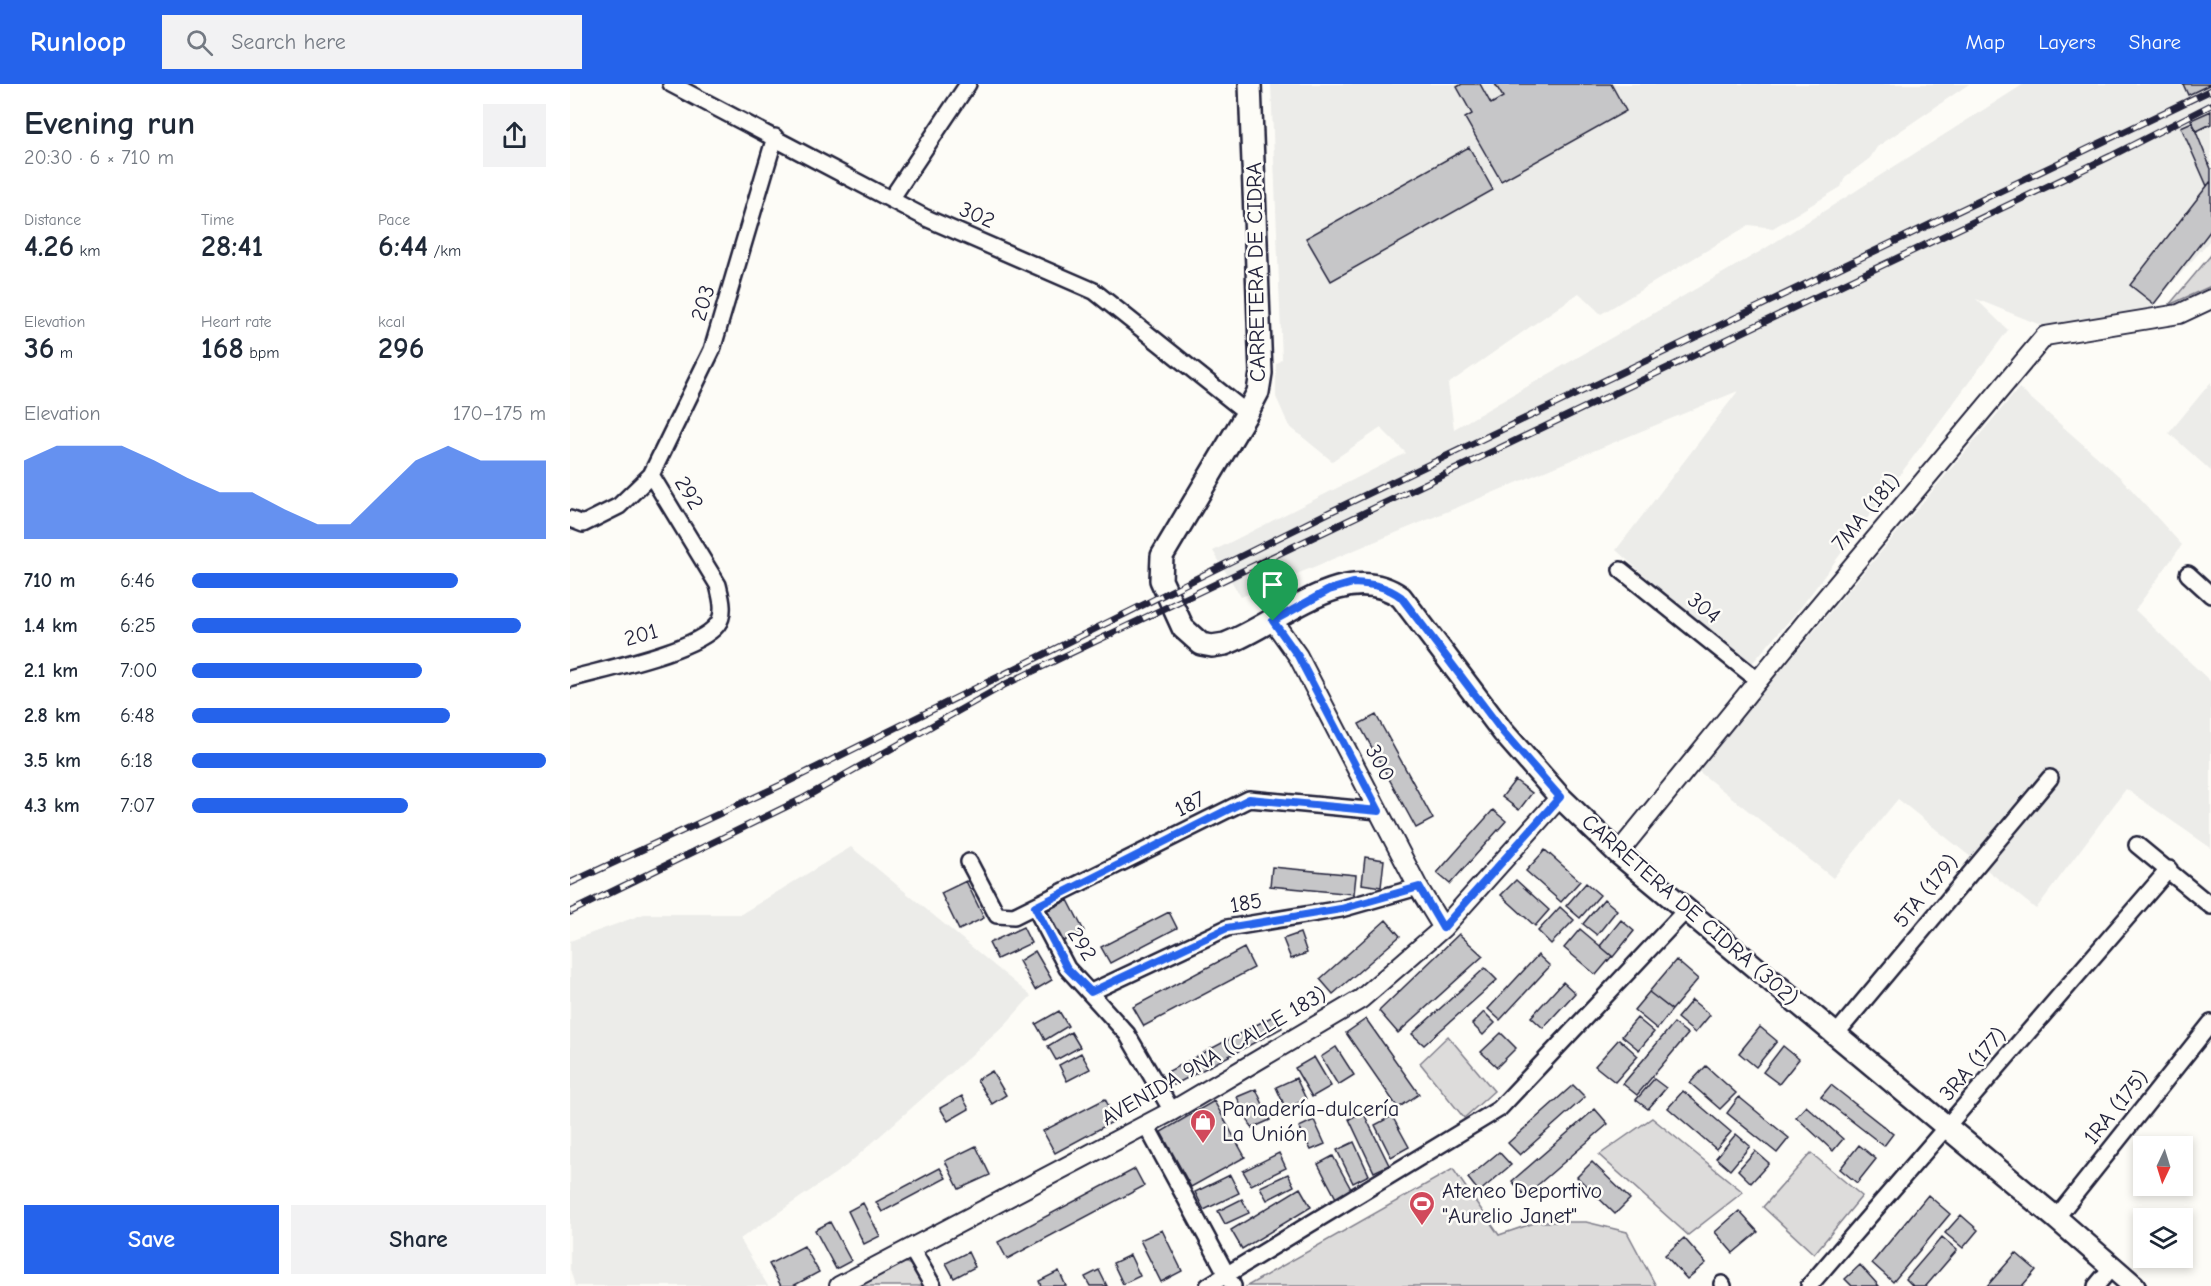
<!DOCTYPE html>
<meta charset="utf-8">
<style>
body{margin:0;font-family:"Comic Neue",sans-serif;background:#f2f2f3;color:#1f2937;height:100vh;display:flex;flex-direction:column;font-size:22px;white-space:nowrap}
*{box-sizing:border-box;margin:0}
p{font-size:20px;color:#747a83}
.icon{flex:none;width:33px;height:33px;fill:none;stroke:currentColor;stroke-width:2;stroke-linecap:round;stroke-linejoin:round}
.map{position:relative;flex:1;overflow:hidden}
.panel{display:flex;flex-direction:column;background:#fff;width:570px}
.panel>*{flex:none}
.needle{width:39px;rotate:184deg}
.fabs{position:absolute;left:1563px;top:1052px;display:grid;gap:12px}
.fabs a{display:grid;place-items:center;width:60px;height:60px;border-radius:0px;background:#fff;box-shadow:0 3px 9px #0003;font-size:30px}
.pin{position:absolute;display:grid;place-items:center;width:51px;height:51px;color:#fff;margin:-62px -26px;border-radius:50% 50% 50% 0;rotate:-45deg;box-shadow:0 0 6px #0007}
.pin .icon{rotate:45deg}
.round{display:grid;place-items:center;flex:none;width:63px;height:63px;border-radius:0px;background:#f2f2f3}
.overview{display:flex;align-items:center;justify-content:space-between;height:102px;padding:0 24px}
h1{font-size:33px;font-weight:700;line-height:45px}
.figures{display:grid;grid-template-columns:repeat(3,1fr);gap:9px;height:102px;padding:6px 24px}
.figures div{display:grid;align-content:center}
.figures b{font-size:30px;font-weight:700}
.figures small{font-size:16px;font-weight:400}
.figures p{font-size:16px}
.chart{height:168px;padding:12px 24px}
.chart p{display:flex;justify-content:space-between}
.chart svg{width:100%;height:108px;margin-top:6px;fill:#2563eb;opacity:.7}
.primary-button{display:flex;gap:12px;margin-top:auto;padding:12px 24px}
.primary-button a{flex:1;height:69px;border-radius:0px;background:#2563eb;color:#fff;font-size:24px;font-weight:700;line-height:69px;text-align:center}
.primary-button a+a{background:#f2f2f3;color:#1f2937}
ul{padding:0 24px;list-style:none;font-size:20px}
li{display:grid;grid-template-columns:96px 72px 1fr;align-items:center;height:45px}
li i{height:15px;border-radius:8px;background:#2563eb}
header{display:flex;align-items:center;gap:36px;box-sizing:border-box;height:84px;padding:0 30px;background:#2563eb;color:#fff}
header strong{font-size:28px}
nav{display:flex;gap:33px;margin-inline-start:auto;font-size:21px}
.search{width:420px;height:54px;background:#f2f2f3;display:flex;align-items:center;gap:15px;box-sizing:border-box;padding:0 21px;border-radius:0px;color:#747a83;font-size:22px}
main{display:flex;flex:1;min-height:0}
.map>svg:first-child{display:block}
.built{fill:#ecece9}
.green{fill:#dddcdb;stroke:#807f8b;stroke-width:1.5}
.building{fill:#c6c6c8;stroke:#22223b;stroke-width:1.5}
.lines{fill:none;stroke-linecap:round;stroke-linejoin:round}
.minor-casing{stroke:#22223b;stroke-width:20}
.tertiary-casing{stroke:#22223b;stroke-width:22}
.secondary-casing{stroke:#22223b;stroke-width:26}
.minor{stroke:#fdfcf7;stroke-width:15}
.tertiary{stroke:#fdfcf7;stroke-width:18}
.secondary{stroke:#fdfcf7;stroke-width:21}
.rail-casing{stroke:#22223b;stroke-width:7}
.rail{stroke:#fdfcf7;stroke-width:4.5;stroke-dasharray:14;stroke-linecap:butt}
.route-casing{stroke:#fff;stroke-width:12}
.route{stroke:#2563eb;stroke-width:8}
.labels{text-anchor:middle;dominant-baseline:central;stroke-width:5;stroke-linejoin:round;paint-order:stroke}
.street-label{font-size:22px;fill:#22223b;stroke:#fdfcf7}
.poi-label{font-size:22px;fill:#22223b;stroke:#fdfcf7;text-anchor:start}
</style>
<header>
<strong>Runloop</strong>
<div class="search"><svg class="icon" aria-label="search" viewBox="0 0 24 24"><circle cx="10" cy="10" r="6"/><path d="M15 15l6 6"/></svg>Search here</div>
<nav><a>Map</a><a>Layers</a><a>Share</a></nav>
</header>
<main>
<section class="panel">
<div class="overview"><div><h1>Evening run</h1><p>20:30 · 6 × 710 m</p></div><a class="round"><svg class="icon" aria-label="share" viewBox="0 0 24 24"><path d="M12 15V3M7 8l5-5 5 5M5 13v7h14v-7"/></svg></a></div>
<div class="figures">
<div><p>Distance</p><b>4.26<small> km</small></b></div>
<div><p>Time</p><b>28:41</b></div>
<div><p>Pace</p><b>6:44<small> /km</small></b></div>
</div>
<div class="figures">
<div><p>Elevation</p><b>36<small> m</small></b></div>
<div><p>Heart rate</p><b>168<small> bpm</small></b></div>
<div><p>kcal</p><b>296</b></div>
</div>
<div class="chart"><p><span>Elevation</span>170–175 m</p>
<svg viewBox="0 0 160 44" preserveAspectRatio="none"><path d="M0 44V12L10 6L20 6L30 6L40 12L50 19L60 25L70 25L80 32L90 38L100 38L110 25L120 12L130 6L140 12L150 12L160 12V44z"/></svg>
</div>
<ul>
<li><b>710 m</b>6:46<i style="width:75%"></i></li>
<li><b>1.4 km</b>6:25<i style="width:93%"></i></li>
<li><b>2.1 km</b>7:00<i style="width:65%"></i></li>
<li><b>2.8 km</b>6:48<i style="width:73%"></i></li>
<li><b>3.5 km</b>6:18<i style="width:100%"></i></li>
<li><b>4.3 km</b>7:07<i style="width:61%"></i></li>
</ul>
<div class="primary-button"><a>Save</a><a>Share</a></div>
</section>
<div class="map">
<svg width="1641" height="1202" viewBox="0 0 1641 1202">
<rect width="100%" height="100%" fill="#fdfcf7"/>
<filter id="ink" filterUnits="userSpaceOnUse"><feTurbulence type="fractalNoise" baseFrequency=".0167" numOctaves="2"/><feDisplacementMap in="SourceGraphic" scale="12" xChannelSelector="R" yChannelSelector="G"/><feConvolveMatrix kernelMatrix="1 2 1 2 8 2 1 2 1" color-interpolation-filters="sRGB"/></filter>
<g filter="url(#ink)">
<path class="built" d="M701,0H1399L1307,63L1300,74L1275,93L1271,103L1203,144L1179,141L1031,230L1009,209L878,300L884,345L1191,167L1454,0H1641V155L1577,228L1473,242L1406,215L1438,246L1231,523L1178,584L1046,466L1168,307L671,513L643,467L836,369L811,344L762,377L719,342L706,313V280L712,275Z
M1641,298V387L1599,349Z
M1449,304L1550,393L1612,461L1565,526L1641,598V764L1556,705L1466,825L1328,715L1263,794L1127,686Z
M281,763L461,912L433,943L276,1082L170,1155L198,1202H5L0,1185V857L74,830H171Z"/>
<path class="green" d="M1641,171V202L1599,221Z
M878,952L924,1007L894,1034L850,979Z
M1082,1034L1173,1108L1118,1151L1029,1071Z
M1241,1069L1292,1112L1244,1170L1193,1123Z
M883,1085L929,1151L967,1138H1016L1057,1148L1086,1202H677Z
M332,1177L341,1181L353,1202H284Z"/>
<path class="building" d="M892,0H910L921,20L933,13L925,0H1041L1056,27L931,97L895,34L902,30L887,3Z
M1613,0H1641L1618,11Z
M1641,27V40L1627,47L1621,36Z
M1622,38L1641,85V97L1637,102L1611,43Z
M899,63L923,106L761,197L736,154Z
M1641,97V146L1584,220L1560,201Z
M806,631L863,735L846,744L789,640Z
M945,696L962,709L949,726L932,713Z
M923,726L936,737L880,800L867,789Z
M975,766L1010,797L991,818L956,787Z
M795,773L814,776L811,803L792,800Z
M702,783L786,791L784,810L700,802Z
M946,796L979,826L965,842L931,811Z
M396,797L414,834L389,846L371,809Z
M1016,799L1030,811L1010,834L996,822Z
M1034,815L1047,826L1027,851L1013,840Z
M498,816L514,847L492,858L476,827Z
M990,823L1004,836L981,860L968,847Z
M599,828L607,844L540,879L531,863Z
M816,836L830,852L763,910L750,895Z
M1051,836L1064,847L1043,873L1030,862Z
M453,843L461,859L427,875L419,859Z
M1010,845L1042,872L1026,891L994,864Z
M730,849L737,869L721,875L713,855Z
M889,850L913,872L828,949L809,927Z
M674,864L684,884L574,942L563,923Z
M465,867L482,896L465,906L449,877Z
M968,871L980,882L930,936L918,925Z
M1106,876L1128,895L1102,926L1079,908Z
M915,884L927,896L854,961L842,950Z
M993,898L1005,909L973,944L961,933Z
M1079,908L1102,926L1087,945L1064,926Z
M1122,916L1140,931L1125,949L1107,934Z
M489,927L498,942L475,956L466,940Z
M914,928L925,939L913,951L902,940Z
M705,931L712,944L604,1001L597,988Z
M1067,934L1084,948L1069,966L1052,952Z
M796,935L849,1010L828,1024L776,949Z
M1104,939L1118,950L1067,1011L1053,1000Z
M1190,943L1207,957L1186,983L1169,969Z
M501,948L510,963L486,976L478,962Z
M931,949L946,964L927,983L911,968Z
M1049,955L1068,972L1045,998L1025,982Z
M1213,962L1229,975L1209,1000L1193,988Z
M766,963L784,991L768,1001L751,973Z
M511,969L520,985L497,997L489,981Z
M744,973L761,1002L742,1013L725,984Z
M1136,982L1166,1009L1150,1025L1120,999Z
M422,987L436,1011L422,1020L407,996Z
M726,994L736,1015L716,1025L706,1003Z
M1084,995L1096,1004L1078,1025L1066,1016Z
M1003,1001L1015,1013L950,1071L938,1059Z
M1261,1001L1323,1050L1314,1062L1251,1013Z
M686,1005L700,1036L682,1044L667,1013Z
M1113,1007L1161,1048L1146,1065L1098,1024Z
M392,1012L399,1025L378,1037L370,1024Z
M1169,1013L1219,1054L1207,1069L1157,1029Z
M535,1015L546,1036L485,1069L473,1047Z
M644,1017L675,1073L621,1103L591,1048Z
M1236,1022L1273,1055L1263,1067L1226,1033Z
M1025,1025L1038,1040L955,1112L942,1097Z
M793,1028L819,1081L804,1088L779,1035Z
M822,1032L839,1063L821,1073L805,1041Z
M744,1036L755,1060L741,1066L729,1043Z
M1166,1050L1180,1062L1160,1086L1146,1074Z
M784,1058L799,1091L783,1099L767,1066Z
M1289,1061L1306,1075L1287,1099L1270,1085Z
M406,1062L420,1091L389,1105L375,1077Z
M1185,1067L1199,1079L1181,1099L1168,1086Z
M929,1068L941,1081L909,1108L898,1094Z
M709,1069L716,1084L681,1101L673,1087Z
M763,1072L782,1107L767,1116L748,1080Z
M1022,1078L1060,1115L1045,1130L1007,1093Z
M370,1084L376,1094L312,1128L306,1118Z
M565,1085L574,1102L437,1175L428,1158Z
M718,1090L724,1102L697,1116L690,1103Z
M660,1091L669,1109L634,1126L625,1108Z
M730,1104L741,1123L672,1165L661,1146Z
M1358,1111L1380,1130L1323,1198L1302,1179Z
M672,1115L679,1129L655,1140L648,1127Z
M293,1119L310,1152L294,1160L278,1127Z
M1169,1127L1188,1148L1163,1169L1145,1148Z
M1391,1131L1408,1146L1393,1164L1375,1149Z
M260,1138L281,1177L266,1185L245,1146Z
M592,1146L612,1187L591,1198L570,1156Z
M1372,1153L1387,1166L1356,1202H1343L1336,1195Z
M1114,1154L1136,1179L1117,1195L1095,1171Z
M234,1162L249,1188L223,1202H211L199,1180Z
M398,1168L405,1183L384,1194L376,1179Z
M1446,1169L1466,1186L1452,1202H1417Z
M560,1171L570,1192L553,1200L543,1179Z
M1290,1181L1309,1202H1282L1275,1195Z
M529,1186L537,1202H520L515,1193Z
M489,1187L496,1202H471L469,1197Z"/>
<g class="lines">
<defs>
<path id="minor" d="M101,0L356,134L524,207L677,329
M321,115L398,0
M0,435L13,440L49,422L81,391L142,266L205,53
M1051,486L1189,597
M1618,490L1641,511
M0,595C35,585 126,567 147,541C156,530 151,513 148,501L81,391
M1567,761L1641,822
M399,778L427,831L444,832L679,715L809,727
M465,823L497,884L557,950L602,1027
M521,908L657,844L771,825L848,803
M1266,950L1480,694
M576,1041L663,1202
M1486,1134L1641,939
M341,1164L363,1202
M1152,1200L1153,1202
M638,1202L929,1025L1117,825
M1239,1202L1599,785
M1526,1202L1541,1184"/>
<path id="tertiary" d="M703,537L728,572L848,803L873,844
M1048,769L1239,534L1475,252L1609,230L1641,215
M269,1202L602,1027L791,915L873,844L990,713"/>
<path id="secondary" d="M680,0L691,289L688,308L677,329L592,472L591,496L613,544L631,560L642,562L655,560C709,540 775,473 831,513L933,648L990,713L1048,769L1486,1134L1564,1202"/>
</defs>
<use href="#minor" class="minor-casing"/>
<use href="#tertiary" class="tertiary-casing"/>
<use href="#secondary" class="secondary-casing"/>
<use href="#minor" class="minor"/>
<use href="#tertiary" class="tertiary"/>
<use href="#secondary" class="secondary"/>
<defs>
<path id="rail" d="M0,799L211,701L762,427L1641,6
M0,828L232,715L436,600L1541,72L1641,21"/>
</defs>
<use href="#rail" class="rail-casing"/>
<use href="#rail" class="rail"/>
</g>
</g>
<g class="lines" filter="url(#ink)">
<defs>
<path id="route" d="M783,499C803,500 816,502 831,513L933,648L990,713L873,844L849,803L771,825L657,844L521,908L497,884L465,823L679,715L809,727L728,572L703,537L759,506Z"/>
</defs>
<use href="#route" class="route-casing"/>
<use href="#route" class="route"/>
</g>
<defs>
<symbol id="shop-pin" viewBox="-11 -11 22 30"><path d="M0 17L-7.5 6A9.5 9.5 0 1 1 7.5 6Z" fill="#d1495b" stroke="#fdfcf7"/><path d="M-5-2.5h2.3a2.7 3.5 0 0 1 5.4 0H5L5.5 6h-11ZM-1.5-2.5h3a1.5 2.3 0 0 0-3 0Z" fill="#fff"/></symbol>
<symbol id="stadium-pin" viewBox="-11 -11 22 30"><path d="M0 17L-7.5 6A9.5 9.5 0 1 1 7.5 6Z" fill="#d1495b" stroke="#fdfcf7"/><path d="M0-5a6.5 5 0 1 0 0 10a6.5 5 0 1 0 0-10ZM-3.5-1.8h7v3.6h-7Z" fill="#fff"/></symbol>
</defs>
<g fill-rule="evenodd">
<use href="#shop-pin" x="618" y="1023" width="30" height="40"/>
<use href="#stadium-pin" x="837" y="1105" width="30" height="40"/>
</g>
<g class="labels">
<g class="street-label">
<text transform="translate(407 131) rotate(23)">302</text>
<text transform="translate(686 188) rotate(-91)">CARRETERA DE CIDRA</text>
<text transform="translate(133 219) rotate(-73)">203</text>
<text transform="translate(119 409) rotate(59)">292</text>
<text transform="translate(1296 428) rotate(-50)">7MA (181)</text>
<text transform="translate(1134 524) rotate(39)">304</text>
<text transform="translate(71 551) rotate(-16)">201</text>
<text transform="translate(810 679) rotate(62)">300</text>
<text transform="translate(620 720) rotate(-27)">187</text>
<text transform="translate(1356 807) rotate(-50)">5TA (179)</text>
<text transform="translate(676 819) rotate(-10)">185</text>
<text transform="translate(1120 826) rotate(41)">CARRETERA DE CIDRA (302)</text>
<text transform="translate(512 860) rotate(58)">292</text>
<text transform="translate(644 972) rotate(-30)">AVENIDA 9NA (CALLE 183)</text>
<text transform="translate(1403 980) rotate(-49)">3RA (177)</text>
<text transform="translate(1546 1023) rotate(-51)">1RA (175)</text>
</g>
<g class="poi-label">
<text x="652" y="1025">Panadería-dulcería<tspan x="652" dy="25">La Unión</tspan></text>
<text x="872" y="1107">Ateneo Deportivo<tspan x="872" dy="25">"Aurelio Janet"</tspan></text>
</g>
</g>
</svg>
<div class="fabs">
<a><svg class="needle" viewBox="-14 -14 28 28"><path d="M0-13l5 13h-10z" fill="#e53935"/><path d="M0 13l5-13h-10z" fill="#747a83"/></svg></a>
<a><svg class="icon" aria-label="layers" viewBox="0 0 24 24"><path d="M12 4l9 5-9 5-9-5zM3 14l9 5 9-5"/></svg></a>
</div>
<div class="pin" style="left:703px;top:537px;background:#1e9e55"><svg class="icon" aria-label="arrive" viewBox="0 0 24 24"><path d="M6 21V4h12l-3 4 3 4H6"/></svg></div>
</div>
</main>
